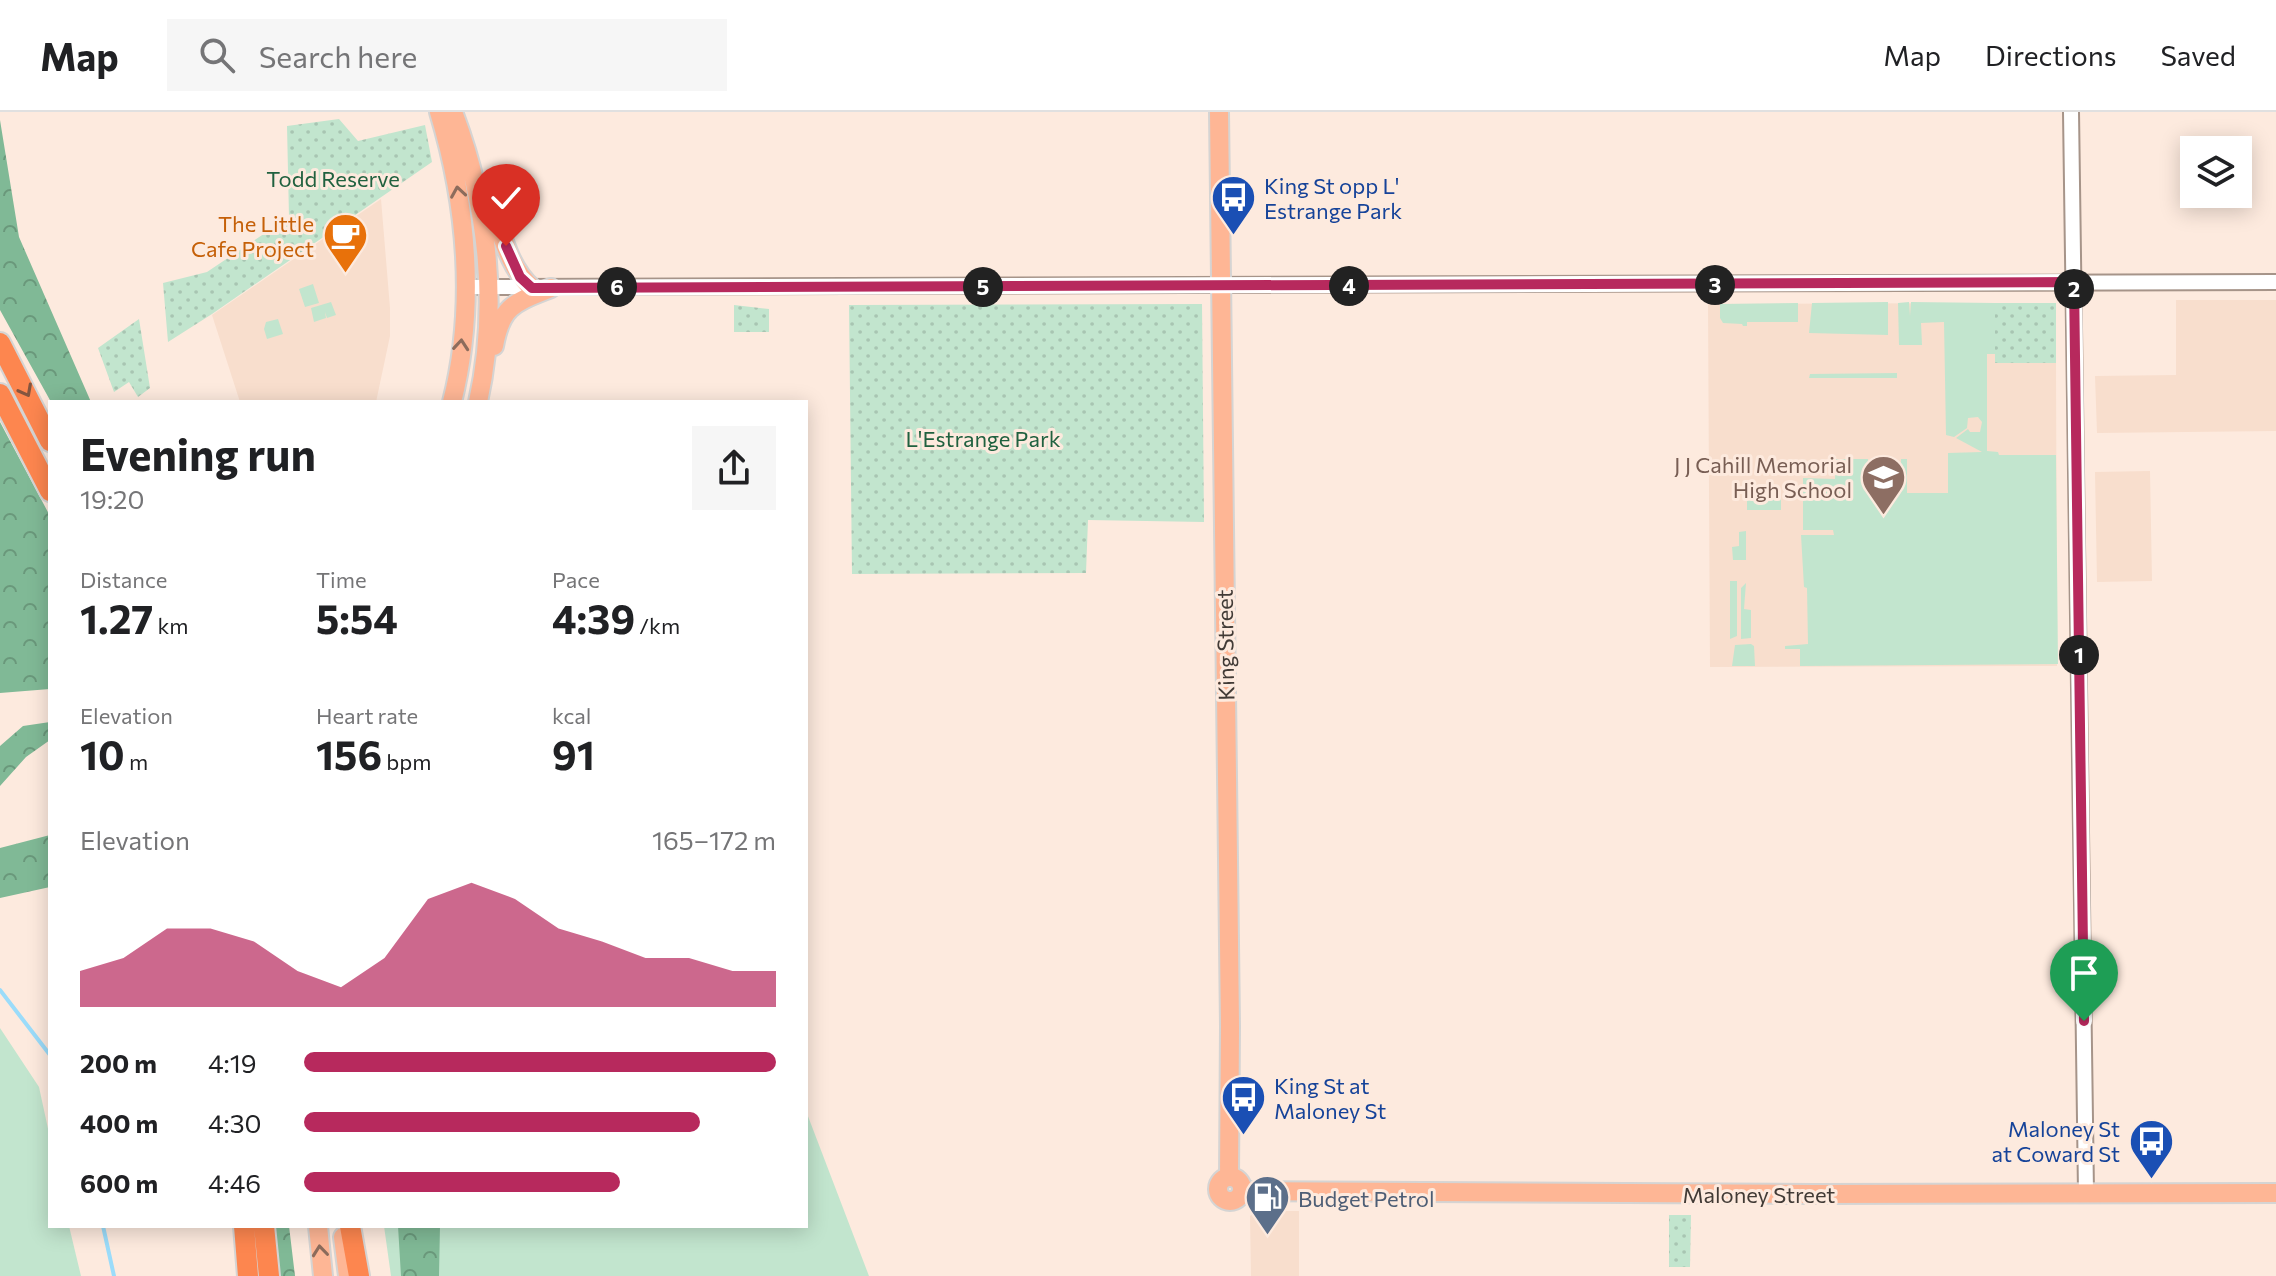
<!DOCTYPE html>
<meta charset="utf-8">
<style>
body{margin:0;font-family:Commissioner,sans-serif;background:#f6f6f6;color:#202124;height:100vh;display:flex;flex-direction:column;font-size:30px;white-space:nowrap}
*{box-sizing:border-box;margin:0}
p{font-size:26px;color:#757577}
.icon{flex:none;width:44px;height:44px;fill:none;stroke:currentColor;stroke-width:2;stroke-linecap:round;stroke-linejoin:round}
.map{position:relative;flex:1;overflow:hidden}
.panel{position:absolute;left:48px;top:288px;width:760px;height:828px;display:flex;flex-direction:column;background:#fff;border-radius:0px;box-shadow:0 4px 20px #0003}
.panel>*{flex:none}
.fabs{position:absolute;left:2180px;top:24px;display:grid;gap:16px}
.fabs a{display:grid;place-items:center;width:72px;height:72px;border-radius:0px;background:#fff;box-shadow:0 4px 20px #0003;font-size:40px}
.pin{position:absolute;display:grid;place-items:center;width:68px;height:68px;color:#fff;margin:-82px -34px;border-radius:50% 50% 50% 0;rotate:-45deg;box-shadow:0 0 8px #0007}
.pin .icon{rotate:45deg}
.km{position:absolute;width:40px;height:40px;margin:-20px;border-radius:50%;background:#222;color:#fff;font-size:22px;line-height:40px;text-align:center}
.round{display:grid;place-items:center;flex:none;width:84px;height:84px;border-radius:0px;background:#f6f6f6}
.head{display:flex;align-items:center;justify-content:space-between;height:136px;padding:0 32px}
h1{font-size:44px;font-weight:700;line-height:60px}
.stats{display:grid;grid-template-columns:repeat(3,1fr);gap:12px;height:136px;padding:8px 32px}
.stats div{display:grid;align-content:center}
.stats b{font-size:40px;font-weight:700}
.stats small{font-size:22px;font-weight:400}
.stats p{font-size:22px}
.chart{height:224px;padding:16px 32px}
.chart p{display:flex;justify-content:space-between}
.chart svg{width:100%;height:144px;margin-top:8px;fill:#b7295d;opacity:.7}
ul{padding:0 32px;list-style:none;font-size:26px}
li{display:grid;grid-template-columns:128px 96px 1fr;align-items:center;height:60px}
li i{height:20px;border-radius:10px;background:#b7295d}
header{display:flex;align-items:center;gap:48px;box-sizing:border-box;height:112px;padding:0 40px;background:#fff;border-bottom:2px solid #e0e0e0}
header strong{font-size:38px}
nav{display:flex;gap:44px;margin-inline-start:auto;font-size:28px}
.search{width:560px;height:72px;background:#f6f6f6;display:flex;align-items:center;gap:20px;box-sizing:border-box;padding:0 28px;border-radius:0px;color:#757577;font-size:30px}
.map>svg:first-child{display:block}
.built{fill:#f8decd}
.green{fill:#c2e5ce}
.forest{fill:url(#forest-crowns)}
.park{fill:url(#park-dots)}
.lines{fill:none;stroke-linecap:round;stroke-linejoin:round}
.stream{stroke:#9bdcfa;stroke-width:4}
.minor-casing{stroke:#a69489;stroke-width:18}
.major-casing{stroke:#d5d4d3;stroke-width:22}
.highway-casing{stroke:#d5d4d3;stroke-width:24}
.minor{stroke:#fff;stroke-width:14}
.major{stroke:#feb695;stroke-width:18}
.highway{stroke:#fd864f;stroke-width:20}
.oneway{stroke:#8d6c5c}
.oneway2{stroke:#83553f}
.route-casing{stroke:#fff;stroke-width:16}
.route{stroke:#b7295d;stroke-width:10}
.labels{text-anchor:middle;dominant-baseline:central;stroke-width:6;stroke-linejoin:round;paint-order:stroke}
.park-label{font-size:22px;fill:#20613f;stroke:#fdeade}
.transit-label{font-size:22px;fill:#164399;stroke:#fdeade;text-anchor:start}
.food-label{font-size:22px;fill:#c56008;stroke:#fdeade;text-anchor:end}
.education-label{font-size:22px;fill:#785e54;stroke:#fdeade;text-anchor:end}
.street-label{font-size:22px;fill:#423b36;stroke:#fdeade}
.service-label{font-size:22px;fill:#4e5e75;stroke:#fdeade;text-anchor:start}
</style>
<header>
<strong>Map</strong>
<div class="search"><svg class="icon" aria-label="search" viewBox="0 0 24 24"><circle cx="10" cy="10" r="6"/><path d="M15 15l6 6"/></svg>Search here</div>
<nav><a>Map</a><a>Directions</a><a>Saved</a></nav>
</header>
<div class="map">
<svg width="2276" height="1164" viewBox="0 0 2276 1164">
<defs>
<pattern id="forest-crowns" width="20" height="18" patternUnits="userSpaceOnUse" patternTransform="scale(2)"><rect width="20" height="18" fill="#80b996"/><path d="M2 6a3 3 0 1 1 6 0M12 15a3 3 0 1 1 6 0" fill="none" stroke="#6a987b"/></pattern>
<pattern id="park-dots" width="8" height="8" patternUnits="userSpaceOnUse" patternTransform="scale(2)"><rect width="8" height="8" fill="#c2e5ce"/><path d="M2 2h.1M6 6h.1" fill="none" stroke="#a8c5b2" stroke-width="1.8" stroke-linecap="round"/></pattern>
</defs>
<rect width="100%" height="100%" fill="#fdeade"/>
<path class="built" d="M381,87L390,196V224L376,290H240L212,203Z
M2176,188H2276V319L2097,321L2095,264L2176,263Z
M1995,191V251H2056L2057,554L1710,555L1708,192Z
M2150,359L2152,469L2097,470L2095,360Z
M1256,1099H1299V1164H1251L1250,1104Z"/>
<path class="green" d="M313,172L319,191L305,195L299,177Z
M331,190L336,203L327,206L325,200L326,206L314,210L311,196Z
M1888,190V223L1809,221L1812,191Z
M1909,190L1910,204L1911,190L1995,191V242H1987V339L1998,340L1999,343H2056L2058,552L1800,554V537H1785V534L1808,532L1807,476L1804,475L1801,423H1834L1833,418H1803V366L1835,367L1836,347H1868L1869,379H1900L1901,347H1907V381H1948V341L1982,340L1956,326L1968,317L1970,320H1980L1982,310L1978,305L1968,306L1967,316L1954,325L1946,323L1944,210L1921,211L1922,233H1899L1898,191Z
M1798,191V210H1747V214H1743L1742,212L1723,211L1720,206V192Z
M278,207L283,222L267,227L264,217L266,210Z
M1897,261V266H1809L1810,262Z
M1747,379H1781V398H1747Z
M1746,419V448H1733L1732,435L1739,434V420Z
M1730,469H1737V524L1730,527Z
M1746,471L1744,497L1751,498V526L1741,527V476Z
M1751,532L1754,534L1755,554H1732L1735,533Z
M0,916L39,975L50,1026V1114H69L81,1164H0Z
M806,999L869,1164H391L384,1114H806Z"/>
<path class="forest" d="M0,8L19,125L91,290H51L0,198Z
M0,310L50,404V577L0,581Z
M50,610V628L26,645L0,674V634L23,614Z
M50,723V775L0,786V736Z
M273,1114H289L295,1164H279Z
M398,1114H440L439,1164H401Z"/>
<path class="park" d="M339,7L358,29L425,13L432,50L212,202L168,230L163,171L207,160L289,105L287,14Z
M1995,191H2056V251H1995Z
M1202,192L1204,410L1088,408L1086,461L852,462L849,193Z
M734,193L769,197V220H734Z
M139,207L150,276L138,285L129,270L114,280L98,236Z
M1669,1103H1691L1690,1155H1669Z"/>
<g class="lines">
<path class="stream" d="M0,878L50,943
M103,1114L114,1164"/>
<defs>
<path id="minor" d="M2071,0L2086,1080
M465,175L2276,170"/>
<path id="major" d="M439,0C467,93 476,195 452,290
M453,0C488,91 499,195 478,290
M1219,0L1230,914L1229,1065
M485,79C501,111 504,151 532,176
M494,234C501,193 516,190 551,176
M1218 1077a12 12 0 1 1 24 0a12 12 0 1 1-24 0Z
M1242,1079L1814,1082L2276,1081
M318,1114L323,1164
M343,1125L348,1164"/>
<path id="highway" d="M0,231L50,329
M0,282L50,379
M244,1114L248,1164
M264,1114L269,1164
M350,1114L359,1164"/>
</defs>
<use href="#minor" class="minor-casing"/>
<use href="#major" class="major-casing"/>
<use href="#highway" class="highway-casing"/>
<use href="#minor" class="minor"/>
<use href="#major" class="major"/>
<use href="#highway" class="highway"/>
</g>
<defs><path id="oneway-chevron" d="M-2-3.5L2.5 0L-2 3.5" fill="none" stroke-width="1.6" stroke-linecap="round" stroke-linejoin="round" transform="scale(2)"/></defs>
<g class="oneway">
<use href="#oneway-chevron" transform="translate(458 80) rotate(-99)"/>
<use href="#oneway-chevron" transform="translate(461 233) rotate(-85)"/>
<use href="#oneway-chevron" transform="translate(320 1139) rotate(-96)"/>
</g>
<use class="oneway2" href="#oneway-chevron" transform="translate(26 279) rotate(62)"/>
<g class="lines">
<defs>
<path id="route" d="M506,134L520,165L532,176L2074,170L2084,909"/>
</defs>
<use href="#route" class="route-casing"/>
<use href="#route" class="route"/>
</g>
<defs>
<symbol id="bus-pin" viewBox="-11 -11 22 30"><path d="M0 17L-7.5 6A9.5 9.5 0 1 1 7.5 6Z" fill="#1a4fb4" stroke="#fdeade"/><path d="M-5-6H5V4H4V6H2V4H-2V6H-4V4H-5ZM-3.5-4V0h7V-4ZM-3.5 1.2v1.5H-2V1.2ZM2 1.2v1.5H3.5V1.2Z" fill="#fff"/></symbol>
<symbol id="cafe-pin" viewBox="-11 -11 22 30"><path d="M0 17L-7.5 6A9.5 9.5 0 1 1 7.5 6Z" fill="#e8710a" stroke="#fdeade"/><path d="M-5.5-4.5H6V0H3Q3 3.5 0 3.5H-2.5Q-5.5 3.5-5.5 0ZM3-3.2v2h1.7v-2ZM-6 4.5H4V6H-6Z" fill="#fff"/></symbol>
<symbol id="school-pin" viewBox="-11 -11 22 30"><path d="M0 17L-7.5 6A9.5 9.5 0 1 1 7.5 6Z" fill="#8d6e63" stroke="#fdeade"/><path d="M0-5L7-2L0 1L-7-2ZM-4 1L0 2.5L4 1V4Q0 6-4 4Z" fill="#fff"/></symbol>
<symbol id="fuel-pin" viewBox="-11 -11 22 30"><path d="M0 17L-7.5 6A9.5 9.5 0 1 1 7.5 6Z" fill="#5c6f8a" stroke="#fdeade"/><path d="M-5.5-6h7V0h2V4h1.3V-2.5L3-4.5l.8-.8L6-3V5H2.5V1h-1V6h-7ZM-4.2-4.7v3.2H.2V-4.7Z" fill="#fff"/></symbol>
</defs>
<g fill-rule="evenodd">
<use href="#bus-pin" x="1208" y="60" width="51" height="69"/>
<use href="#cafe-pin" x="320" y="98" width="51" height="69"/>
<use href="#school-pin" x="1858" y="340" width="51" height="69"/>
<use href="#bus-pin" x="1218" y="960" width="51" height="69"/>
<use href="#bus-pin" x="2126" y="1004" width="51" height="69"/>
<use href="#fuel-pin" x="1242" y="1060" width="51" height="69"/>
</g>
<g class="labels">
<g class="park-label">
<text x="333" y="66">Todd Reserve</text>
<text x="983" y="326">L'Estrange Park</text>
</g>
<g class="transit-label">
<text x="1264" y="73">King St opp L'<tspan x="1264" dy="25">Estrange Park</tspan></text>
<text x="1274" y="973">King St at<tspan x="1274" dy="25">Maloney St</tspan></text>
<text x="2120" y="1016" text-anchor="end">Maloney St<tspan x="2120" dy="25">at Coward St</tspan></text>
</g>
<g class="food-label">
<text x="314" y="111">The Little<tspan x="314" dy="25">Cafe Project</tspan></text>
</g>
<g class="education-label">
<text x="1852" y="352">J J Cahill Memorial<tspan x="1852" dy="25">High School</tspan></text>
</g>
<g class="street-label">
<text transform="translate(1225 533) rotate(-91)">King Street</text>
<text x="1759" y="1082">Maloney Street</text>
</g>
<g class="service-label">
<text x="1298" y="1086">Budget Petrol</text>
</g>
</g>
</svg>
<div class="fabs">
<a><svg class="icon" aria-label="layers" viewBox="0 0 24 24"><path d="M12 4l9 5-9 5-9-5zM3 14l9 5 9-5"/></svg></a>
</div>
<div class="pin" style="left:2084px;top:909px;background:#1e9e55"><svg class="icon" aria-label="arrive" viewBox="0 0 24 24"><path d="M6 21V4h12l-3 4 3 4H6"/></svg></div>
<div class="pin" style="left:506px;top:134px;background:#d93025"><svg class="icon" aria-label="check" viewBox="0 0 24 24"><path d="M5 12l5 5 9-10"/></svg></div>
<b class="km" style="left:2079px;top:543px">1</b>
<b class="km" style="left:2074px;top:177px">2</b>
<b class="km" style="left:1715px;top:173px">3</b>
<b class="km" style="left:1349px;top:174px">4</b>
<b class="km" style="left:983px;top:175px">5</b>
<b class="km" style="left:617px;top:175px">6</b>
<section class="panel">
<div class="head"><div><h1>Evening run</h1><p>19:20</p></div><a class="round"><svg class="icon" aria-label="share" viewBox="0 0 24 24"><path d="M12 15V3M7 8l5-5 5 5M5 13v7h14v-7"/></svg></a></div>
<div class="stats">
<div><p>Distance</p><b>1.27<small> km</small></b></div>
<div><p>Time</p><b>5:54</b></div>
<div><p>Pace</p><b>4:39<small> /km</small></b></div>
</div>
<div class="stats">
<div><p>Elevation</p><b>10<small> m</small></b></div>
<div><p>Heart rate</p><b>156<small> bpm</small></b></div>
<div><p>kcal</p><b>91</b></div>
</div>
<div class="chart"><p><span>Elevation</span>165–172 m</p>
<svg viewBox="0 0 160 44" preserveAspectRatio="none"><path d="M0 44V33L10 29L20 20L30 20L40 24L50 33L60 38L70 29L80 11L90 6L100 11L110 20L120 24L130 29L140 29L150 33L160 33V44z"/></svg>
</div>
<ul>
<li><b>200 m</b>4:19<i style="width:100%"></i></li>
<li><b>400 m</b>4:30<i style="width:84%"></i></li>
<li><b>600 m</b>4:46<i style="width:67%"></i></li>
</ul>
</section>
</div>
